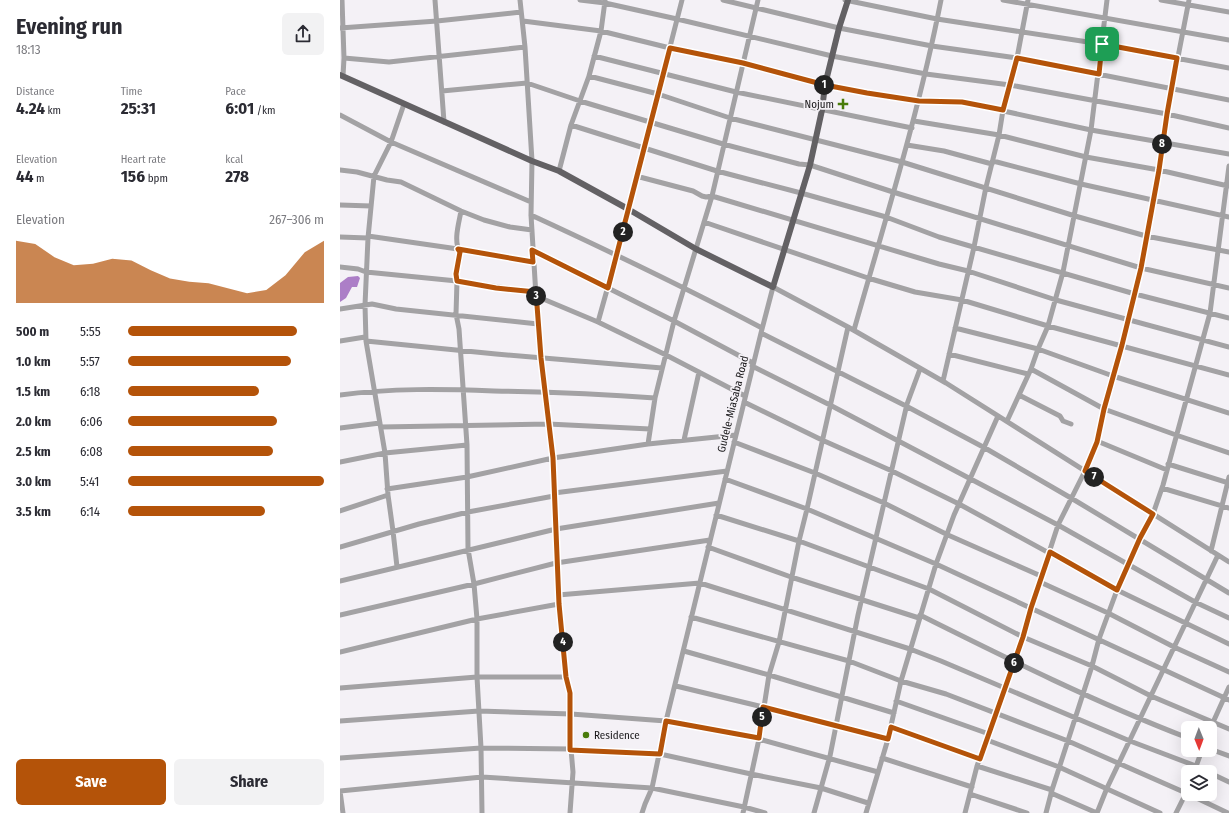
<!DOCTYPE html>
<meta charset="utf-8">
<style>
body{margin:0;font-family:"Fira Sans Condensed",sans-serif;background:#f2f2f3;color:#2b2b33;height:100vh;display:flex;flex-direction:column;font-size:15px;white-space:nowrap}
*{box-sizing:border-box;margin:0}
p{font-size:13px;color:#7c7c81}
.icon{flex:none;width:22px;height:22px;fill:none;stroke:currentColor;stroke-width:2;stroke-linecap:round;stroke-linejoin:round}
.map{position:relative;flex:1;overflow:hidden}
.sheet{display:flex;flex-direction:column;background:#fff;width:340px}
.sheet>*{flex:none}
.needle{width:26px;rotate:179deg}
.buttons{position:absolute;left:841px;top:721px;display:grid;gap:8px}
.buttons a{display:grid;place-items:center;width:36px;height:36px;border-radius:6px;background:#fff;box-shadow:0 4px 16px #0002;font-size:20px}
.pin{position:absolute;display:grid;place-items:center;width:34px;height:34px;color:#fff;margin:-17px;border-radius:8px;box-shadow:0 2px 6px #0006}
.km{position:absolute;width:20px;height:20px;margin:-10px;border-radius:50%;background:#222;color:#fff;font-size:11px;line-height:20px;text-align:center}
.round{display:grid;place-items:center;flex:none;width:42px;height:42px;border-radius:6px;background:#f2f2f3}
.headline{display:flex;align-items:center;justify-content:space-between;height:68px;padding:0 16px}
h1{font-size:22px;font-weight:700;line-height:30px}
.stats{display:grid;grid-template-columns:repeat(3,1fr);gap:6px;height:68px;padding:4px 16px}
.stats div{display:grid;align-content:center}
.stats b{font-size:17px;font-weight:700}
.stats small{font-size:11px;font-weight:400}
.stats p{font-size:11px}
.chart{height:112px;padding:8px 16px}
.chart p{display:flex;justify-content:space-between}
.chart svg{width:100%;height:72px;margin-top:4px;fill:#b45309;opacity:.7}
.cta{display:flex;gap:8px;margin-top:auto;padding:8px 16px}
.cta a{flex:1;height:46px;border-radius:6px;background:#b45309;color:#fff;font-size:16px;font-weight:700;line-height:46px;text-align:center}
.cta a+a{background:#f2f2f3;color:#2b2b33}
ul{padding:0 16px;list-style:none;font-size:13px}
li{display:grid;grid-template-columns:64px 48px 1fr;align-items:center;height:30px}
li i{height:10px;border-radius:5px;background:#b45309}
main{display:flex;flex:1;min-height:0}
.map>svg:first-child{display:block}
.water{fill:#ac7ec7}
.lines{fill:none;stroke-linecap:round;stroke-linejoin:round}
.minor{stroke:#a3a2a4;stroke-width:5}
.major{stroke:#636164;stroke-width:6}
.route-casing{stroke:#fff;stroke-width:8}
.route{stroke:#b45309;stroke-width:5}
.poi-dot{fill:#497c0a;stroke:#f4f1f6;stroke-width:1.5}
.labels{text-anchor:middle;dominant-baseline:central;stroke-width:3.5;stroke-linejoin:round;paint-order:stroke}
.poi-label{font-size:11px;fill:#181719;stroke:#f4f1f6;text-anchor:end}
.street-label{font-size:11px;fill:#181719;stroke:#f4f1f6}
</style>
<main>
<section class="sheet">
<div class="headline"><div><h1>Evening run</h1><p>18:13</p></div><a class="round"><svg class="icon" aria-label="share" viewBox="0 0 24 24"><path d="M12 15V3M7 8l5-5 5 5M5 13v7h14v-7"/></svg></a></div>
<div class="stats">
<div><p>Distance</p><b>4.24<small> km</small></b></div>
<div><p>Time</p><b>25:31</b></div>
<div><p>Pace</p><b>6:01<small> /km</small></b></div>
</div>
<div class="stats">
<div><p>Elevation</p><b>44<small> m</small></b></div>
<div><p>Heart rate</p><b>156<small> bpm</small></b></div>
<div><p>kcal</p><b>278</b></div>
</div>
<div class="chart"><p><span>Elevation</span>267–306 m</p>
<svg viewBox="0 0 160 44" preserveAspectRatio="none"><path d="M0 44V6L10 8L20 16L30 21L40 20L50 17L60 18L70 24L80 29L90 31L100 32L110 35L120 38L130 36L140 27L150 13L160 6V44z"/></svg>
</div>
<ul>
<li><b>500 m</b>5:55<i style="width:86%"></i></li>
<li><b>1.0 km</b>5:57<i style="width:83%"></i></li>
<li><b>1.5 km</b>6:18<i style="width:67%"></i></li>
<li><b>2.0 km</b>6:06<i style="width:76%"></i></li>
<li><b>2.5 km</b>6:08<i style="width:74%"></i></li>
<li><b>3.0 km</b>5:41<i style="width:100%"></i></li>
<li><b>3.5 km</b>6:14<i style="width:70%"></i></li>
</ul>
<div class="cta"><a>Save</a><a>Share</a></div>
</section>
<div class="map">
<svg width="889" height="813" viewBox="0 0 889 813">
<rect width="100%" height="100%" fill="#f4f1f6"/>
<path class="water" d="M18,276L20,278L17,287H12L6,298L0,302V283L8,277Z"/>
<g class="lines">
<path class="minor" d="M2,0L4,58L3,76
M95,0L104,122
M180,0L185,47L192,161L191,215L196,296L201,358L213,458L219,604L226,677L230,693L231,749L233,772L230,813
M240,0L265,3L337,19L492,56L586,74L670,85L827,114L889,128
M383,0L499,28L592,46L677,58L889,100
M505,0L597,19L761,44L889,68
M663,0L889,40
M821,0L889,12
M849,0L827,114L819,170L801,268L782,345L764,409L757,441L745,471L718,525L691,608L683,637L752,666L811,696L889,729
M183,21L261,31L330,48L403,63L485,85L527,93L579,101L622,102L751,130L889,154
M0,28L97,21L181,12
M254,56L396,92L572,128
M4,58L49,62L185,47
M249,76L318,94L390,118L562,162L735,216L806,236L889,252
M102,91L187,83L240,101L383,144L459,164L470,165L553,192L801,268L889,288
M0,115L51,142L191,202
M574,121L659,135L746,157L819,170L888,186
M231,125L377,171L461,193L546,217L599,237L795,294L889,318
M567,145L604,151L652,164
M653,161L741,184L889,217
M0,170L17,172L47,180L61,182L121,211L144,220L170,227L192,230
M219,171L231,125L249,76L261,31L265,1
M296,176L353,191L362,196L366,197L372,196L599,264L628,271L716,300L889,347
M0,205L31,206
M121,211C119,223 113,241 120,252L116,274L117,281L116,314L119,329L127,445L128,549L134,584L137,619V677L141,748L142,813
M191,215C269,251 346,288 422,328
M364,222L528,278L575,292L622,300L708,326L889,375
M28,236L118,249L193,262
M0,237L28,238
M192,250L334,321L413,363
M0,267L18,269L26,272L117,281L195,292
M196,296L258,322L326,355L405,396
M0,309L32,304L56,309L198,324
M258,322L277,254L342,0
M615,328L698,349L773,376L889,413
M514,330C545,221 579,112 601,0
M421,333L566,406L645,448L731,498L889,593
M0,341L25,337
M26,341L156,354L322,368
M609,354L688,374
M412,366L490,405L718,525L855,602L889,618
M691,369L764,409L836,435L889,453
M603,381L634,247L646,187L659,135L663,110L677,58L688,0
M0,395C51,388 103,389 154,391C208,392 261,394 315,398
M679,395L720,416L723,421L731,424
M404,402L482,440L552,471L619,504L777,590L889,644
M667,421L691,369L698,349L708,326L723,272L751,130L767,0
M41,427L208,424L310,429
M0,428L40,423
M344,440L359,372
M757,441L827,470
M394,442L475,473L544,503L608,535L701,576
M308,444L315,398L334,321L372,196L418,0
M0,462L45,453L127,445
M828,464L889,483
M385,479L467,509L596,564L889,700
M822,488L889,508
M47,489L127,477L213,458L308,444L396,435
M214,493L387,471
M0,511L48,495
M376,515L459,541L589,589L683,637L637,766L625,813
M0,547L79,524L128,512L214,496
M368,547L451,577L579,618
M871,551L889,477
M57,567L53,531L48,495L45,453L26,341L25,305L28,238L34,176L51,142L64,104
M0,581L216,529L379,503
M700,582L768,613L834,647L889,672
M218,595L360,583L570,649L601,661L790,741L856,766L868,772
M0,615L134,584L216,563L370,540
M580,615C668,659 757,703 848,738
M351,617L509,661L561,681L606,694L728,741L846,793L836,813
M344,651L429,675L554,713
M0,652L137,619L219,604
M336,686L423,707L548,739
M0,688L137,677H226
M556,701L649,734
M0,721L139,711L231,714L326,721L419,739L538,772
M551,727L640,759
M870,729L889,687
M647,740L719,767L820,813
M870,749L889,756
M0,758L141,748L231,749L320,754L411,774L481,788L528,803
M542,758L632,787
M637,766L712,790
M854,772L862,750
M870,773L889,782
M848,787L846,793L888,813
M711,793L757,813
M630,794L687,813
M3,813L0,791L142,777L312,788L404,807L425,813
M302,813L305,804L312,788L326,721L421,333L433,287L508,327L606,383L889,562
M403,813L419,739L429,675L439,642L459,541L467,509L508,327
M474,813L490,756L518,615L567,404L580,369
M526,813L548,739L561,681L596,564L614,515L658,416
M706,813L712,790L752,666L759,639L777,590L799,538L813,514L823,485L870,313L889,166
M757,813L767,788L878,555"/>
<path class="major" d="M0,75L192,161L219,171L288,209L356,249L433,287L470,165L482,110L485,85L499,28L508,0"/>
</g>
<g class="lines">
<defs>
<path id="route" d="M762,44L837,58L827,114L819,170L801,268L782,345L764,409L757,442L745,471L813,514L800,538L777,590L710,552L691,608L683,637L640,759L551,727L548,739L423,707L419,738L326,721L320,754L230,750V693L226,677L219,604L213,458L201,358L196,292L156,288L117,281L116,274L120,252L118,249L193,262L192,250L268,288L330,48L403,63L485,85L527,93L579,101L622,102L663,110L677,58L759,74Z"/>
</defs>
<use href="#route" class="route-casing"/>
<use href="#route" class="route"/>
</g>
<g class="poi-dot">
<path d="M501 98h4v4h4v4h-4v4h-4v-4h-4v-4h4z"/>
<circle cx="246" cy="735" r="4"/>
</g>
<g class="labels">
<g class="poi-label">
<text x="494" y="104">Nojum</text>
<text x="254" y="735" text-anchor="start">Residence</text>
</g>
<g class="street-label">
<text transform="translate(393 404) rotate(-76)">Gudele-MiaSaba Road</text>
</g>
</g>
</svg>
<div class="buttons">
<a><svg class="needle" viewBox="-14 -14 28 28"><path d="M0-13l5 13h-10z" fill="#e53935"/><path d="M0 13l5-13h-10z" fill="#7c7c81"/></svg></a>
<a><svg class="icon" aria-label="layers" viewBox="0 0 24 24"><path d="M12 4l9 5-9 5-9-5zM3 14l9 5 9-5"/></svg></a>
</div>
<div class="pin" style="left:762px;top:44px;background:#1e9e55"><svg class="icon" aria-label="arrive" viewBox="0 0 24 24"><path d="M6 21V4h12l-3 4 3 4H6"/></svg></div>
<b class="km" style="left:484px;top:85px">1</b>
<b class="km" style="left:283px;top:232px">2</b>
<b class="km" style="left:196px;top:296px">3</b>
<b class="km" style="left:223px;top:642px">4</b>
<b class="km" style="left:422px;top:717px">5</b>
<b class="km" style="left:674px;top:663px">6</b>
<b class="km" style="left:754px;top:477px">7</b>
<b class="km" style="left:822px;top:144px">8</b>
</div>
</main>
